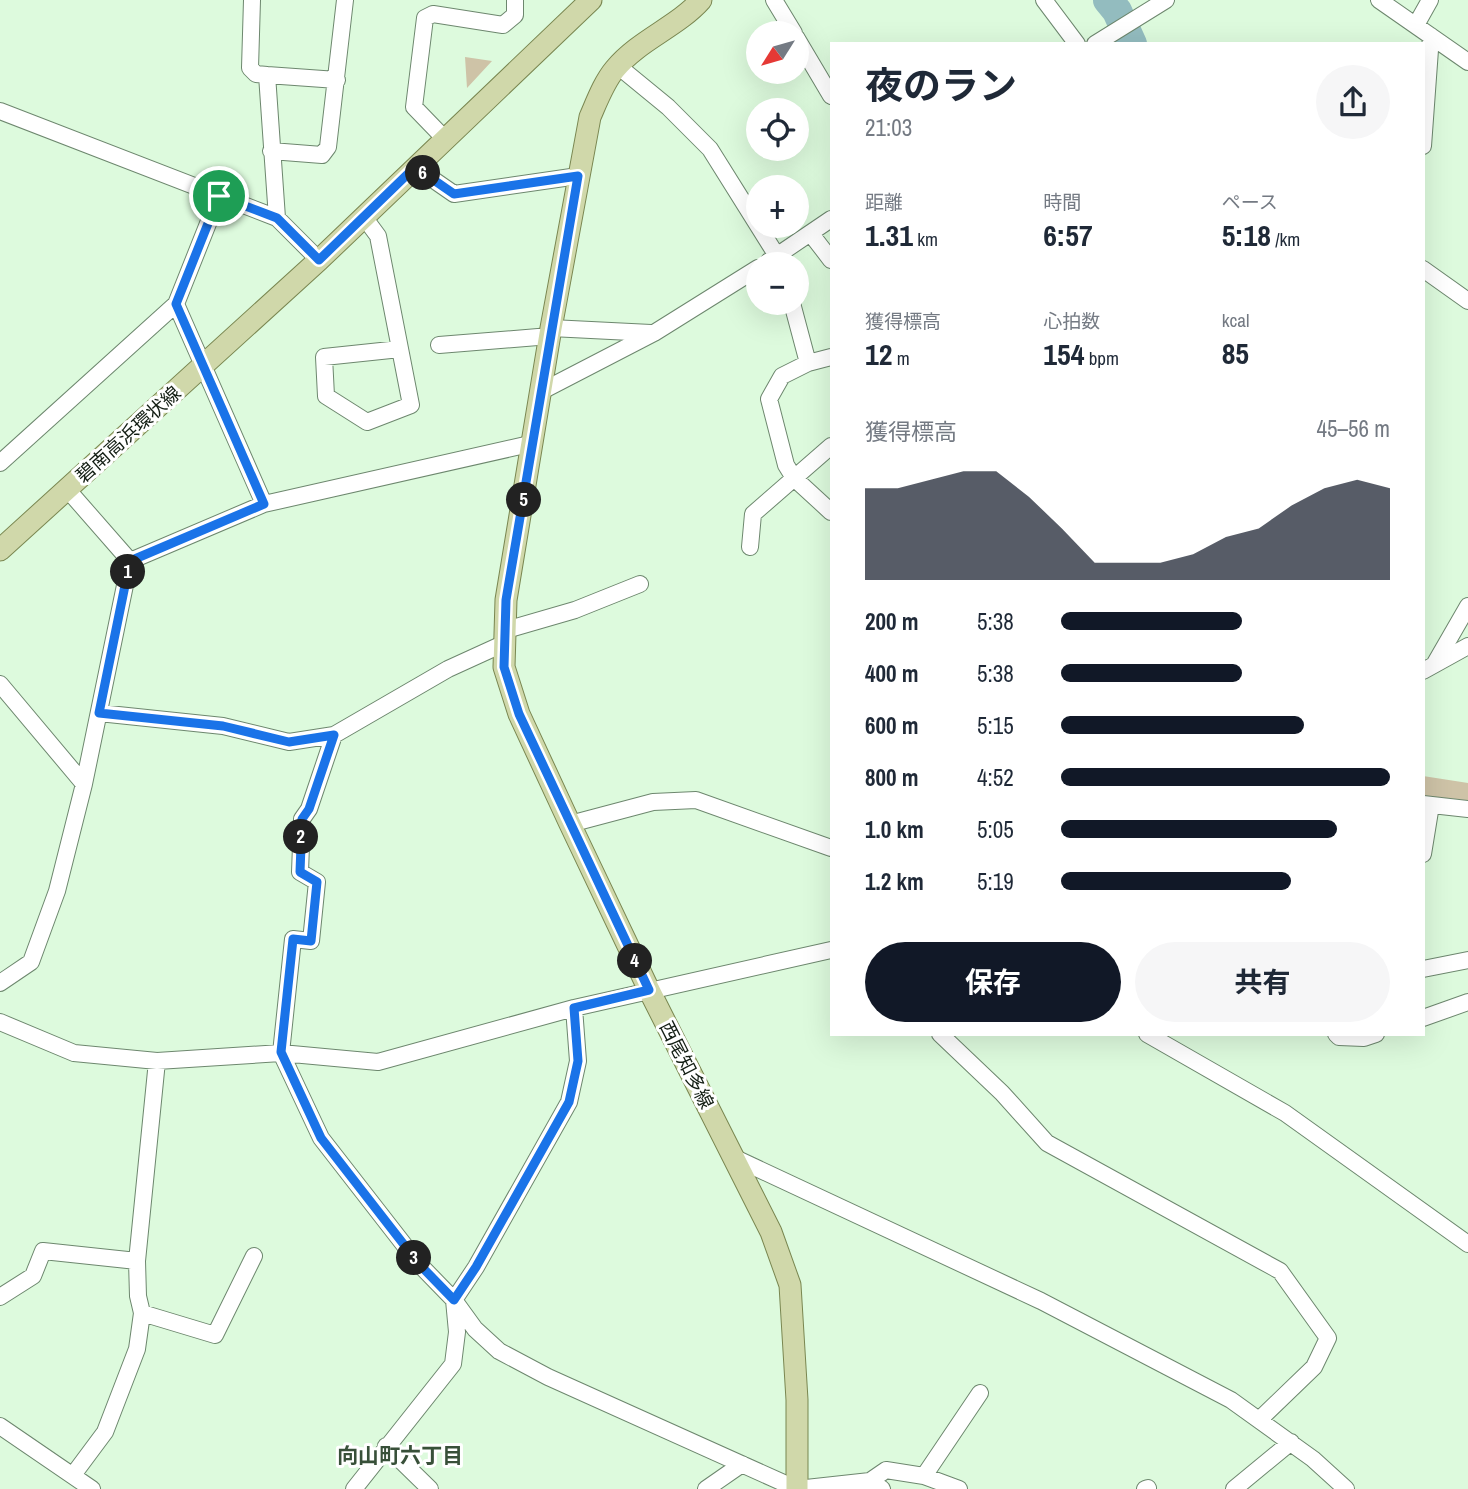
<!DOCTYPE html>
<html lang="ja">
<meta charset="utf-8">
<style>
body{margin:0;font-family:"Archivo Narrow","Noto Sans JP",sans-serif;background:#f6f6f7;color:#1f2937;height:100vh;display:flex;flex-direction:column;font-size:26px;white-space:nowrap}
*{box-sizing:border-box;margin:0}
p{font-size:23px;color:#747a83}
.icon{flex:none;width:38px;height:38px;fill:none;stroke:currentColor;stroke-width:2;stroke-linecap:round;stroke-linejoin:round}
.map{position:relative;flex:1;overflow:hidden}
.drawer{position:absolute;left:830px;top:42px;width:595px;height:994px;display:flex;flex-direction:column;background:#fff;border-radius:0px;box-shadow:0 7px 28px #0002}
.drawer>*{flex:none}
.needle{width:46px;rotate:233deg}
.tools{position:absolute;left:746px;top:21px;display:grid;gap:14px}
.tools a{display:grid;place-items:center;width:63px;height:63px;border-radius:50%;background:#fff;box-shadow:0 7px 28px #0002;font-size:35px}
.pin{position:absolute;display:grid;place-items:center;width:60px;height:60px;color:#fff;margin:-30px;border:4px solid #fff;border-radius:50%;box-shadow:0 2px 7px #0007}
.km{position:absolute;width:35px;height:35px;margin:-18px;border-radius:50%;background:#222;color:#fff;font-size:19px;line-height:35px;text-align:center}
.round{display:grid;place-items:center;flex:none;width:74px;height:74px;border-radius:37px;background:#f6f6f7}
.headline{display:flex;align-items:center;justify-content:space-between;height:119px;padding:0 35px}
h1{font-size:38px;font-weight:700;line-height:52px}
.stats{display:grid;grid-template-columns:repeat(3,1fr);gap:10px;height:119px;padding:7px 35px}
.stats div{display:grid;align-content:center}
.stats b{font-size:30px;font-weight:700}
.stats small{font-size:19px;font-weight:400}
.stats p{font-size:19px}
.chart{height:196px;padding:14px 35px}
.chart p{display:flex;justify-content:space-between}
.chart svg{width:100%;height:126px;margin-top:7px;fill:#111827;opacity:.7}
.action{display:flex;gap:14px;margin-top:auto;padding:14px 35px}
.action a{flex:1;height:80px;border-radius:42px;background:#111827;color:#fff;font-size:28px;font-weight:700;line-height:80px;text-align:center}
.action a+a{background:#f6f6f7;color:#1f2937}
ul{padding:0 35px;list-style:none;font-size:23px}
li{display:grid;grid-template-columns:112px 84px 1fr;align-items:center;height:52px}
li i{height:18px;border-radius:9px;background:#111827}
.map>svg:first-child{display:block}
.green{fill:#cec3a7}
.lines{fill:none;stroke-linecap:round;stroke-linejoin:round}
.river{stroke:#93bcbf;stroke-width:30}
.minor-casing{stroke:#6d876e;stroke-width:18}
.major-casing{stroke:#798650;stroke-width:23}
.minor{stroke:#fff;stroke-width:16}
.major{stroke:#d0d8aa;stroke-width:21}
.route-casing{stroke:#fff;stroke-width:14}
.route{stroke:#1a73e8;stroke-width:9}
.labels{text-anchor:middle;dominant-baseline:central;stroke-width:6;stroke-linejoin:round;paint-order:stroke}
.street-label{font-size:19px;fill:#131e14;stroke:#fff}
.neighbourhood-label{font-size:21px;font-weight:bold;fill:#385039;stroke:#fff}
</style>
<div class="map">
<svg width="1468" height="1489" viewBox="0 0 1468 1489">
<rect width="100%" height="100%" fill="#ddfadd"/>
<path class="green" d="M465,57L492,61L467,88Z
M1423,776L1468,783V804L1423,800Z"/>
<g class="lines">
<path class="river" d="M1108,0L1117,11L1132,44"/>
<defs>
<path id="minor" d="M252,0L250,68L256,74L267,75L277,218
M774,0L794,33
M1044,0L1077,44
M1379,0L1468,62
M1416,25L1430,0
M796,37L831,96
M1095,44L1166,0
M618,66L668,107L710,149L777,256
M267,75L337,80
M0,111L277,218L319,260
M444,138L414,107L425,18L433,14L503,25L515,15V0
M1423,146L1431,36
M271,151L322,155L328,147L345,0
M415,167L454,194L578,176
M364,217L378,236L411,405L367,422L326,396L324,357L400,349
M811,234L831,260
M769,261L831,219
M1423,269L1468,301
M792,303L808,363L831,357
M176,304L264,504
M551,328L651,333
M439,345L550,336
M808,363L782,376L769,399L786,465L794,478L831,512
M542,391L654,333L758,268
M0,463L176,304L219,196
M67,489L130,561
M750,547L753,514L831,446
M506,630L575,610L640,584
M1434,665L1468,606
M1423,671L1468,646
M0,684L84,784
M99,713L223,726L289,742L334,735L448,669L505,643
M334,735L309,809L302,819L300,872L317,882L311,941L293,939L281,1053L321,1138L419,1264L454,1300L475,1329L499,1351L548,1377L797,1489L870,1481L882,1489
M1423,804L1468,809
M570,824L653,802L696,800L831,848
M1423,854L1431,805
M1423,969L1468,960
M0,983L31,962L57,891L84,784L130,561L264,504L534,443
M1423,1018L1468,1002
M0,1022L74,1053L157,1061L281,1053L378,1062L574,1008L831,950
M940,1034L1002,1093L1047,1143L1280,1271L1328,1338L1314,1367L1259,1420
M1147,1034L1285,1113L1468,1244
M1336,1034L1339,1037L1364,1038L1376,1034
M735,1158L1041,1301L1231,1400L1313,1459L1346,1489
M0,1297L33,1276L43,1251L137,1261
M142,1313L215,1335L254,1256
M0,1426L92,1489
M386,1446L430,1489
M73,1475L105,1432L137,1349L142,1313L138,1296L137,1261L157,1061
M924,1476L980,1393
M870,1481L886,1470L924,1476L959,1489
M354,1489L453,1364L457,1332L454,1300L476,1267L569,1102L578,1061L574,1008
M706,1489L742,1464
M1145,1489L1148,1488
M1234,1489L1291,1442"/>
<path id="major" d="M701,0C677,27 639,40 615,69C604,82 597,101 590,117L551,328L506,600L504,667L519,714L570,824L649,990L771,1232L790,1285L797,1400V1489
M0,550L319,260L591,0"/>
</defs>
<use href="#minor" class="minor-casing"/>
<use href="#major" class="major-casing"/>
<use href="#minor" class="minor"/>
<use href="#major" class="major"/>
</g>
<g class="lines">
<defs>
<path id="route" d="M415,167L454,194L578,176L506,600L504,667L519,714L649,990L574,1008L578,1061L569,1102L476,1267L454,1300L419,1264L321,1138L281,1052L293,939L311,941L317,882L300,872L302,819L309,809L334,735L289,742L223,726L99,713L130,561L264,504L176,304L219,196L277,218L319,260Z"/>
</defs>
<use href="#route" class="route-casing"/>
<use href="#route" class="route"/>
</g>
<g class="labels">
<g class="street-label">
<text transform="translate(128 434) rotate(-42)">碧南高浜環状線</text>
<text transform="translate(687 1065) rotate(63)">西尾知多線</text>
</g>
<g class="neighbourhood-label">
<text x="400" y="1455">向山町六丁目</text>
</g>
</g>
</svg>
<div class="tools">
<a><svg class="needle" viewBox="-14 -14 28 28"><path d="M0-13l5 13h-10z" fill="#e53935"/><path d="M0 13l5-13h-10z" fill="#747a83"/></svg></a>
<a><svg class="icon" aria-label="locate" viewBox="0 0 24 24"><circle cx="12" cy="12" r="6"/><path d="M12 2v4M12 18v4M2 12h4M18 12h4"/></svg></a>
<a>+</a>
<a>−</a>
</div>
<div class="pin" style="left:219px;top:196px;background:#1e9e55"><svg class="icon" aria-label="arrive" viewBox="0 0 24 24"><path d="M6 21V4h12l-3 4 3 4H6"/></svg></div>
<b class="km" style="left:128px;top:572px">1</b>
<b class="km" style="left:301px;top:837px">2</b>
<b class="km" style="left:414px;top:1258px">3</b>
<b class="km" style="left:635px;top:961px">4</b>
<b class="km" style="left:524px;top:500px">5</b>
<b class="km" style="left:423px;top:173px">6</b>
<section class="drawer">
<div class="headline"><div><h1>夜のラン</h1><p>21:03</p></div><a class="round"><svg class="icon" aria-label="share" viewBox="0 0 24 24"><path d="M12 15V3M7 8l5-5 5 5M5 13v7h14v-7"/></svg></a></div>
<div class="stats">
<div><p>距離</p><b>1.31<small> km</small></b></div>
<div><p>時間</p><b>6:57</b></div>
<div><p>ペース</p><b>5:18<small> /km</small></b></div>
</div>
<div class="stats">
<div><p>獲得標高</p><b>12<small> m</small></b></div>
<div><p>心拍数</p><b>154<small> bpm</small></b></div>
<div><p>kcal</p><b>85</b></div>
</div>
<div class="chart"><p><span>獲得標高</span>45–56 m</p>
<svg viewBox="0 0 160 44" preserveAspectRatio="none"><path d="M0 44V12L10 12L20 9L30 6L40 6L50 15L60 26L70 38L80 38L90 38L100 35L110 29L120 26L130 18L140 12L150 9L160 12V44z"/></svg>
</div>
<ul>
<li><b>200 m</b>5:38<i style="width:55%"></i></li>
<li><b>400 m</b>5:38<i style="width:55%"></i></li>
<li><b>600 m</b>5:15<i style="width:74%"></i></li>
<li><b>800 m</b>4:52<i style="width:100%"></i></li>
<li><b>1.0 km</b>5:05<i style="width:84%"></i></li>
<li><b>1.2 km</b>5:19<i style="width:70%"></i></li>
</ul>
<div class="action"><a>保存</a><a>共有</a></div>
</section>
</div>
